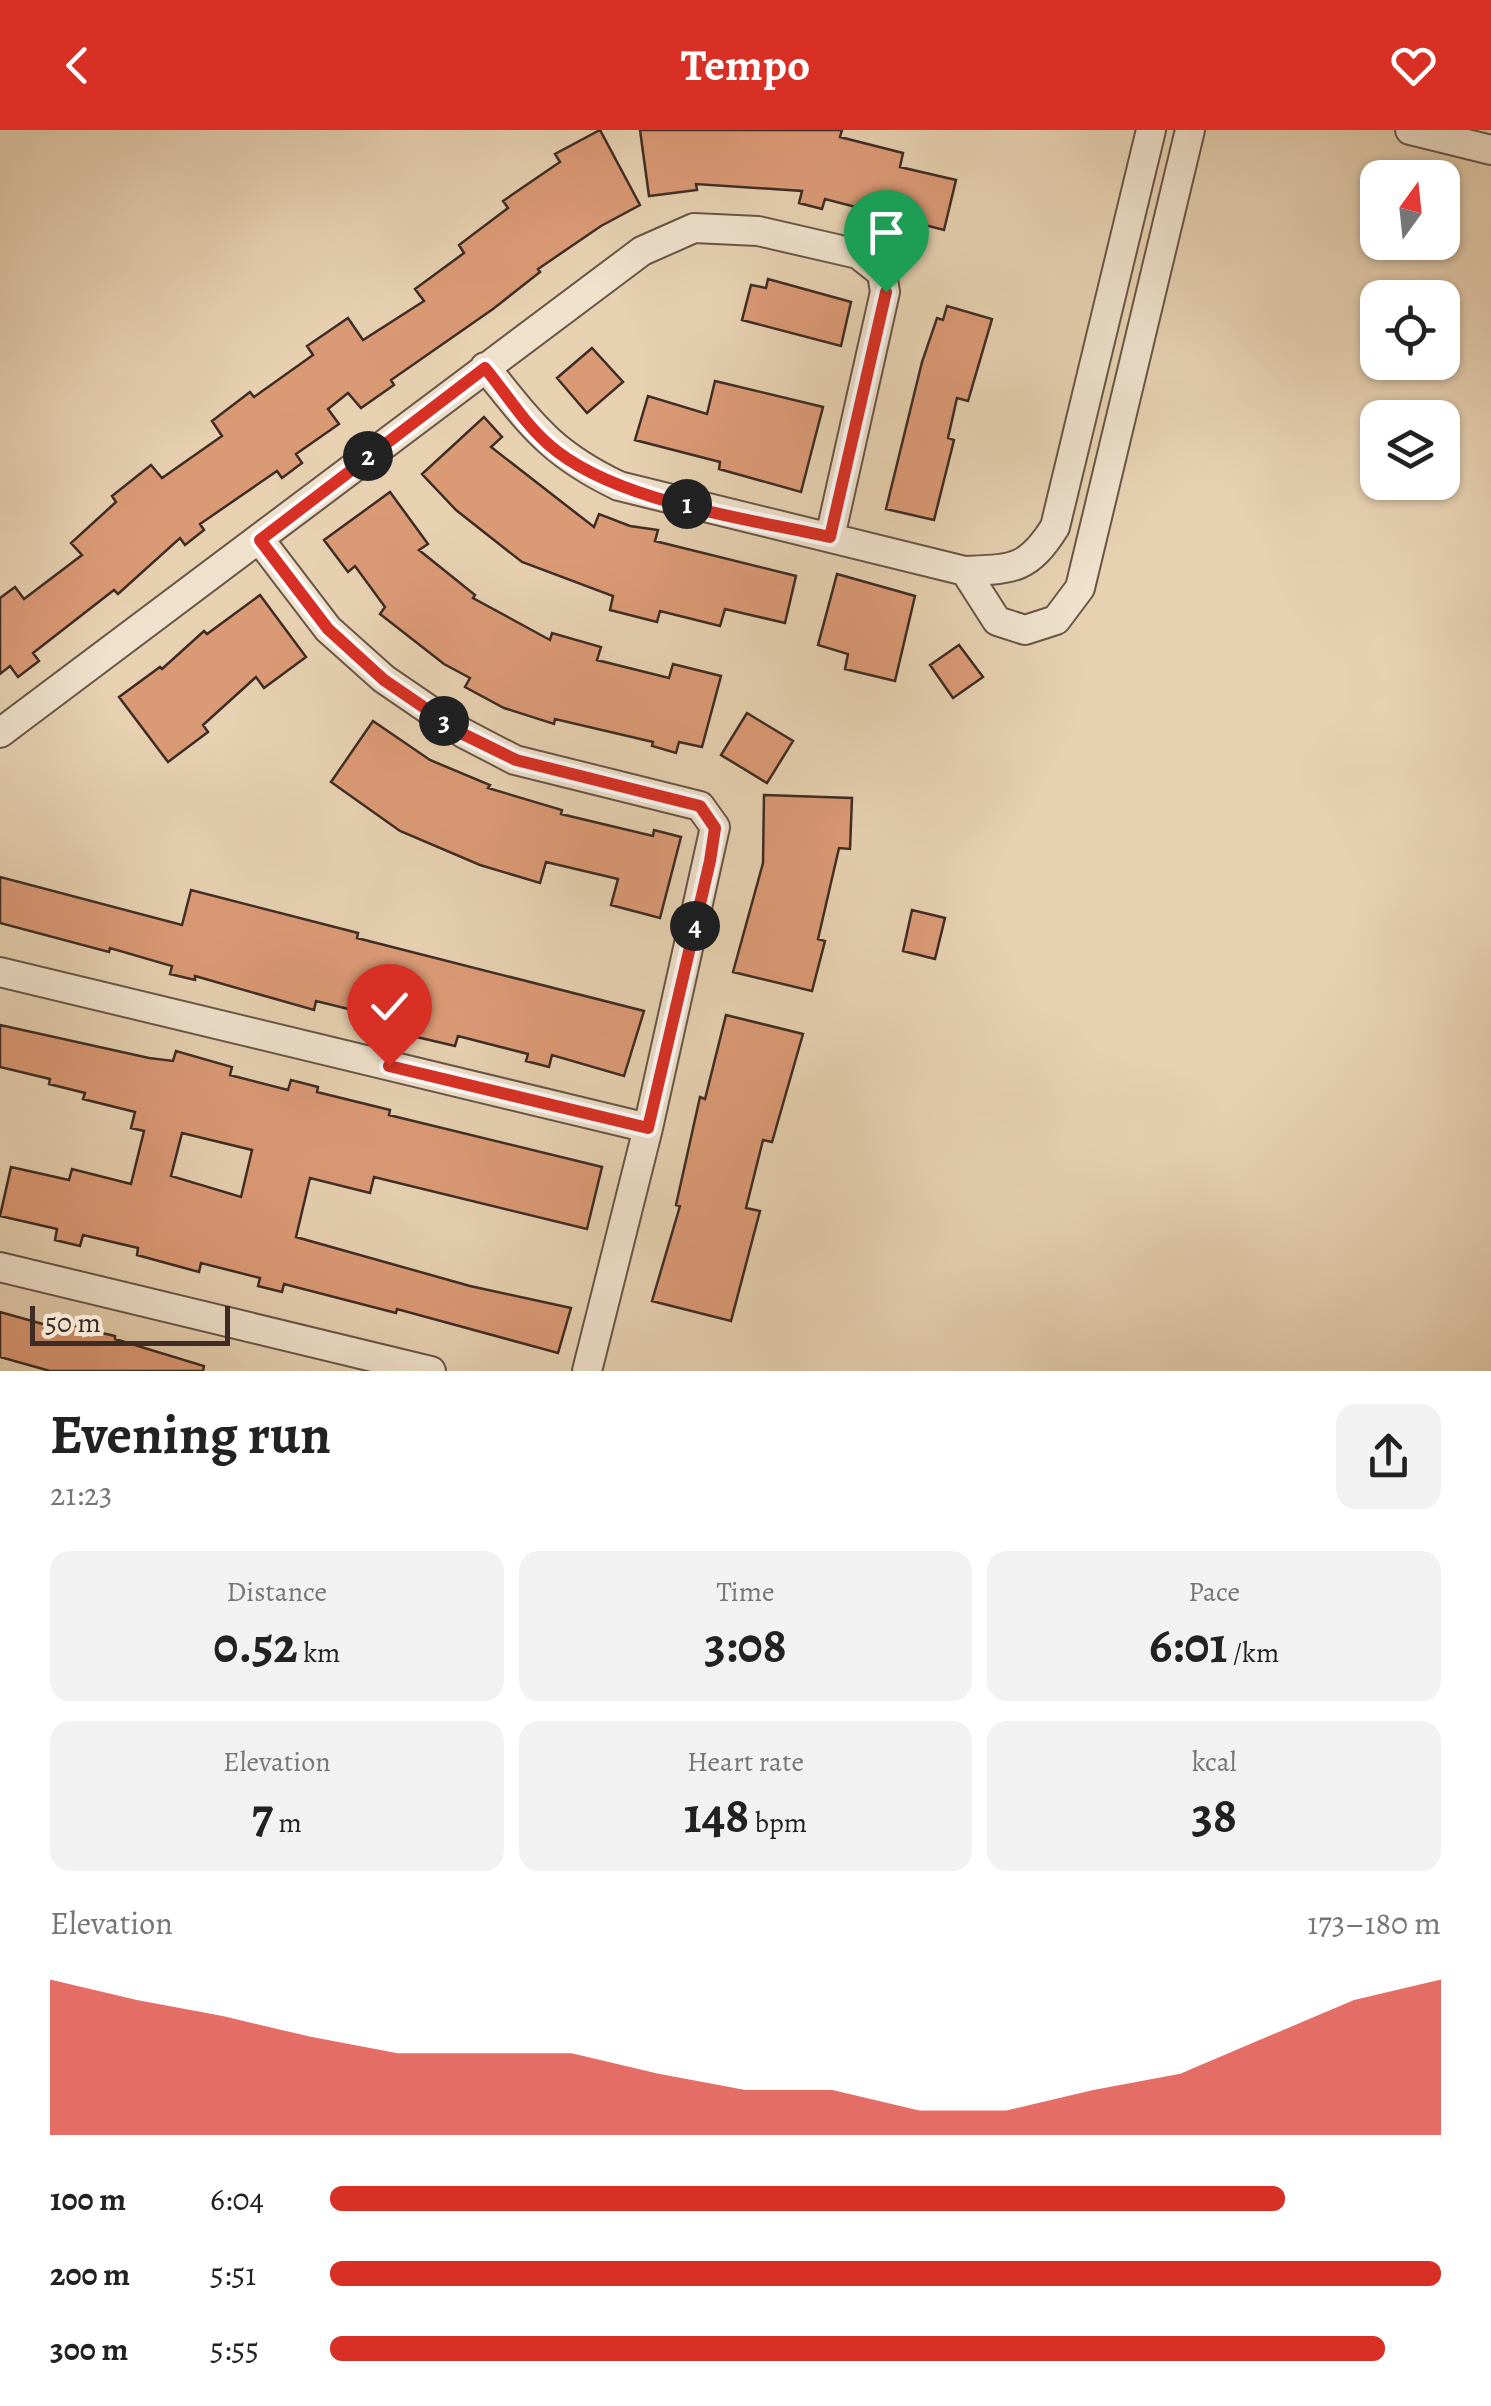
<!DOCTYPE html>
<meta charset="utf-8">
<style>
body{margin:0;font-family:Alegreya,serif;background:#f2f2f2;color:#222;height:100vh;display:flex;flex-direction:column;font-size:38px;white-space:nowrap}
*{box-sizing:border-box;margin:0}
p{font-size:32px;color:#767676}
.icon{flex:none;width:55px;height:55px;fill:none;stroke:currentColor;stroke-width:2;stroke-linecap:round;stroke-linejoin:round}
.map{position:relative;height:1241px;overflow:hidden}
.panel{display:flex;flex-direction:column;background:#fff;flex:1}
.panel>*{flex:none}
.needle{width:65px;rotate:15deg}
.fabs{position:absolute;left:1360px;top:30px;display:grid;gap:20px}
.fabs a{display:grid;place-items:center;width:100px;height:100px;border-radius:20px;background:#fff;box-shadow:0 2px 8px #0004;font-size:50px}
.scale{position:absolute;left:30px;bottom:25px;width:200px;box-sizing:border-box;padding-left:10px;border:5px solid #3e2c24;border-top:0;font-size:28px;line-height:35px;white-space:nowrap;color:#3e2c24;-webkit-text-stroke:8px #efe1cc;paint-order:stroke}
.pin{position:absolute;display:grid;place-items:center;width:85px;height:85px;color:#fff;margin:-102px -42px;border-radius:50% 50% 50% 0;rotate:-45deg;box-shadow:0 0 10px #0007}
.pin .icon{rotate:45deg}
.km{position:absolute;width:50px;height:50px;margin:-25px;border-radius:50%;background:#222;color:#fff;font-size:28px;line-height:50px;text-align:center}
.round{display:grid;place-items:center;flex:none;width:105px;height:105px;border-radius:20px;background:#f2f2f2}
.summary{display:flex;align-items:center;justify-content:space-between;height:170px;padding:0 50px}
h1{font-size:55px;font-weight:700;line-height:75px}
.metrics{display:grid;grid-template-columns:repeat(3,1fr);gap:15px;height:170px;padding:10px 50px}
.metrics div{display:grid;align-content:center;border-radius:20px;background:#f2f2f2;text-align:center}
.metrics b{font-size:50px;font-weight:700}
.metrics small{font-size:28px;font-weight:400}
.metrics p{font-size:28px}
.chart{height:280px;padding:20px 50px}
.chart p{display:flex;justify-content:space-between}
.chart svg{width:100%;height:180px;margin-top:10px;fill:#d93025;opacity:.7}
ul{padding:0 50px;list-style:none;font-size:32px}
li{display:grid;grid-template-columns:160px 120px 1fr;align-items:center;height:75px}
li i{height:25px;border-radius:12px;background:#d93025}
header{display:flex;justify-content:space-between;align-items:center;height:130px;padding:0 50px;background:#d93025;color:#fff;font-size:45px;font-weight:700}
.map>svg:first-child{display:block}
.building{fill:#db9a76;stroke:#3e2c24;stroke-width:2.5;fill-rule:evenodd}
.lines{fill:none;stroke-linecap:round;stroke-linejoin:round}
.minor-casing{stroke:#685547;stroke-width:32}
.minor{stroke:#efe1cc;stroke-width:28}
.route-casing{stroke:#fff;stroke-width:20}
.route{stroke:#d93025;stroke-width:12}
</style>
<header><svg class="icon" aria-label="back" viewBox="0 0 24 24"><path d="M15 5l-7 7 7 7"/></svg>Tempo<svg class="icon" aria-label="heart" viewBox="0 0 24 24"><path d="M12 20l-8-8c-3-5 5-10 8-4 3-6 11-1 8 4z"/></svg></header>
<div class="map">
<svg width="1491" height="1241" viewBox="0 0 1491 1241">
<rect width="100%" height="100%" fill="#e7d1b1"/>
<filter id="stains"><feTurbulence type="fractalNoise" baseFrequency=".002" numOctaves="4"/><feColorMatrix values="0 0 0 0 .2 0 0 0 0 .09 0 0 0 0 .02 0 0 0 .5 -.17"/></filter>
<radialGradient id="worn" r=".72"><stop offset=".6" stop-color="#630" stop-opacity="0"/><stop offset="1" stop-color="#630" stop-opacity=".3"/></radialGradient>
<path class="building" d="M600,0L640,75L601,96L538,139L540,142L493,179L391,250L394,255L361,278L348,263L328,279L339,294L296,324L302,333L282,348L277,341L200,394L204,400L185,415L180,408L118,464L114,460L33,523L39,531L18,547L10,536L0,544V468L15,457L24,469L82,425L71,413L116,372L112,366L151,335L162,348L222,306L212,291L250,262L254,267L313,225L307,216L348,188L363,210L424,171L415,159L464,123L459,115L508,78L503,71L560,32L555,24Z
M640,0H842L840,7L903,23L900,37L956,50L944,100L825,69L822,79L799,73L802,61L696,54L697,60L649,66Z
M768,149L851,172L841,216L742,190L751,155L766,158Z
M947,176L992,189L968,271L957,268L948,308L954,310L934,390L886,379L922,232L937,188L943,190Z
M592,218L623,252L587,283L557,248Z
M715,251L823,277L801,362L719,339L720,332L635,310L648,266L707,284Z
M484,287L502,307L491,317L594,397L599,384L630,396L658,400L655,411L796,446L785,493L725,479L720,496L660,481L657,492L610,480L613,466L522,432L456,380L422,344Z
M390,362L428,414L419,420L475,465L473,468L550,510L552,503L601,517L597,530L669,548L673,534L721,546L702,617L679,612L676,623L652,616L653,612L555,589L554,594L504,578L465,557L470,548L444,534L380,484L385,477L355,436L348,442L324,410Z
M837,444L915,466L895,551L845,539L848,524L818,515Z
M260,465L306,527L264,558L256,547L203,595L208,602L168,632L119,567L160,537L162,539L204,501L207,504Z
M959,515L983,547L953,568L930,535Z
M747,583L793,611L767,653L721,625Z
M373,591L430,630L490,655L488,658L562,680L561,684L653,706L654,700L681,707L660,788L611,775L618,749L546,732L540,753L480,735L400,701L331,652Z
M764,665L852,668L850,719L839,718L818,809L825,811L812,861L733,842L763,733Z
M0,747L182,795L191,760L358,803L357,808L644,881L624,946L552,925L549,937L526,931L528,924L458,906L455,916L370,896L373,885L316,871L314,880L195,846V850L170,844L172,836L110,818L109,822L0,793Z
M912,780L945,788L935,829L903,821Z
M726,885L803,904L772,1012L763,1010L746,1078L760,1081L731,1191L652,1171L680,1076L676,1075L700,967L705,969Z
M0,895L149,928L173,931L176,921L232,937L230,945L288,960L291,950L318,957L317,962L390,980L389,985L602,1037L587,1099L374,1047L370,1063L310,1048L296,1107L470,1156L571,1178L558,1223L397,1179L396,1183L284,1154L282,1162L258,1156L260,1148L201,1133L199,1142L137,1125L138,1118L83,1105L80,1116L55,1110L57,1099L0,1086L11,1037L69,1050L72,1039L131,1054L144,1001L131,998L135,982L83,969L85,963L49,954L50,949L0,937ZM182,1003L252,1020L241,1067L171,1046Z
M0,1182L71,1202L72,1196L115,1206V1209L204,1236L203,1241H50L0,1227Z"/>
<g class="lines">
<defs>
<path id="minor" d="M1151,0L1055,397C1028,440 1013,439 965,441L997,491L1025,500L1056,490L1080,458L1190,0
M1410,0L1491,20
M485,237C532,295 550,323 619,356L965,441
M260,410L328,499L384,549L463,603L515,630L700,676L715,697L648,998L587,1241
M0,603L642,121L694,98L758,101L858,124L882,143L885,162L830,407
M0,842L648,998
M0,1137L431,1241"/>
</defs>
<use href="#minor" class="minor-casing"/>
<use href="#minor" class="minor"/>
</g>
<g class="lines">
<defs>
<path id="route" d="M389,936L648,998L710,731L715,698L700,676L516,630L463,604L384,550L328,499L260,410L485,238C505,262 524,293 548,314C613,372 746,388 830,407L886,162"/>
</defs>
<use href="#route" class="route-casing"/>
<use href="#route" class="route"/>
</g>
<rect width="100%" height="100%" filter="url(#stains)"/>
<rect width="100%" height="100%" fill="url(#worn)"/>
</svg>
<div class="fabs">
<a><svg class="needle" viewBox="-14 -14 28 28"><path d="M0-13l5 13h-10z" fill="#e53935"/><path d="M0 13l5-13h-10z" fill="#767676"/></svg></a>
<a><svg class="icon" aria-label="locate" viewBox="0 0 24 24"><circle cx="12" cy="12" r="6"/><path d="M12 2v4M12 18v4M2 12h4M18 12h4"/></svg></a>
<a><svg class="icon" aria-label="layers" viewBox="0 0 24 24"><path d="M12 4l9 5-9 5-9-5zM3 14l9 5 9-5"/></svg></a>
</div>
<div class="scale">50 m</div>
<div class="pin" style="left:886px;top:162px;background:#1e9e55"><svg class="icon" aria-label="arrive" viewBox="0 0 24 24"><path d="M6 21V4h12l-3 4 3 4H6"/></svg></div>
<div class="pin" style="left:389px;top:936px;background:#d93025"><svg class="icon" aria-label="check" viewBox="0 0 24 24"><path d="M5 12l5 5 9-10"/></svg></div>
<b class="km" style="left:687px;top:374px">1</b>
<b class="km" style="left:368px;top:326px">2</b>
<b class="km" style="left:444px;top:591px">3</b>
<b class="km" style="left:695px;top:796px">4</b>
</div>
<section class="panel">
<div class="summary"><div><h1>Evening run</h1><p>21:23</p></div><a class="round"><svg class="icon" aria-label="share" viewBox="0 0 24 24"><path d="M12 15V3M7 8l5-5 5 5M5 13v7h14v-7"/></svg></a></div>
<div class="metrics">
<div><p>Distance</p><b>0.52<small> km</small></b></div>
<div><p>Time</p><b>3:08</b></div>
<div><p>Pace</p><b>6:01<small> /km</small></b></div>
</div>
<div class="metrics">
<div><p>Elevation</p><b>7<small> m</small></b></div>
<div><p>Heart rate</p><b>148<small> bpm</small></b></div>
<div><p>kcal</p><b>38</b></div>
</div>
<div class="chart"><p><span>Elevation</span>173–180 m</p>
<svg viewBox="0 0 160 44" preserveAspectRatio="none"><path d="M0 44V6L10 11L20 15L30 20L40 24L50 24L60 24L70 29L80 33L90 33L100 38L110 38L120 33L130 29L140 20L150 11L160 6V44z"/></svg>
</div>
<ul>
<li><b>100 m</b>6:04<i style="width:86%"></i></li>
<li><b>200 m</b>5:51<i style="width:100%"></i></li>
<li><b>300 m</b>5:55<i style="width:95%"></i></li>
</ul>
</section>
